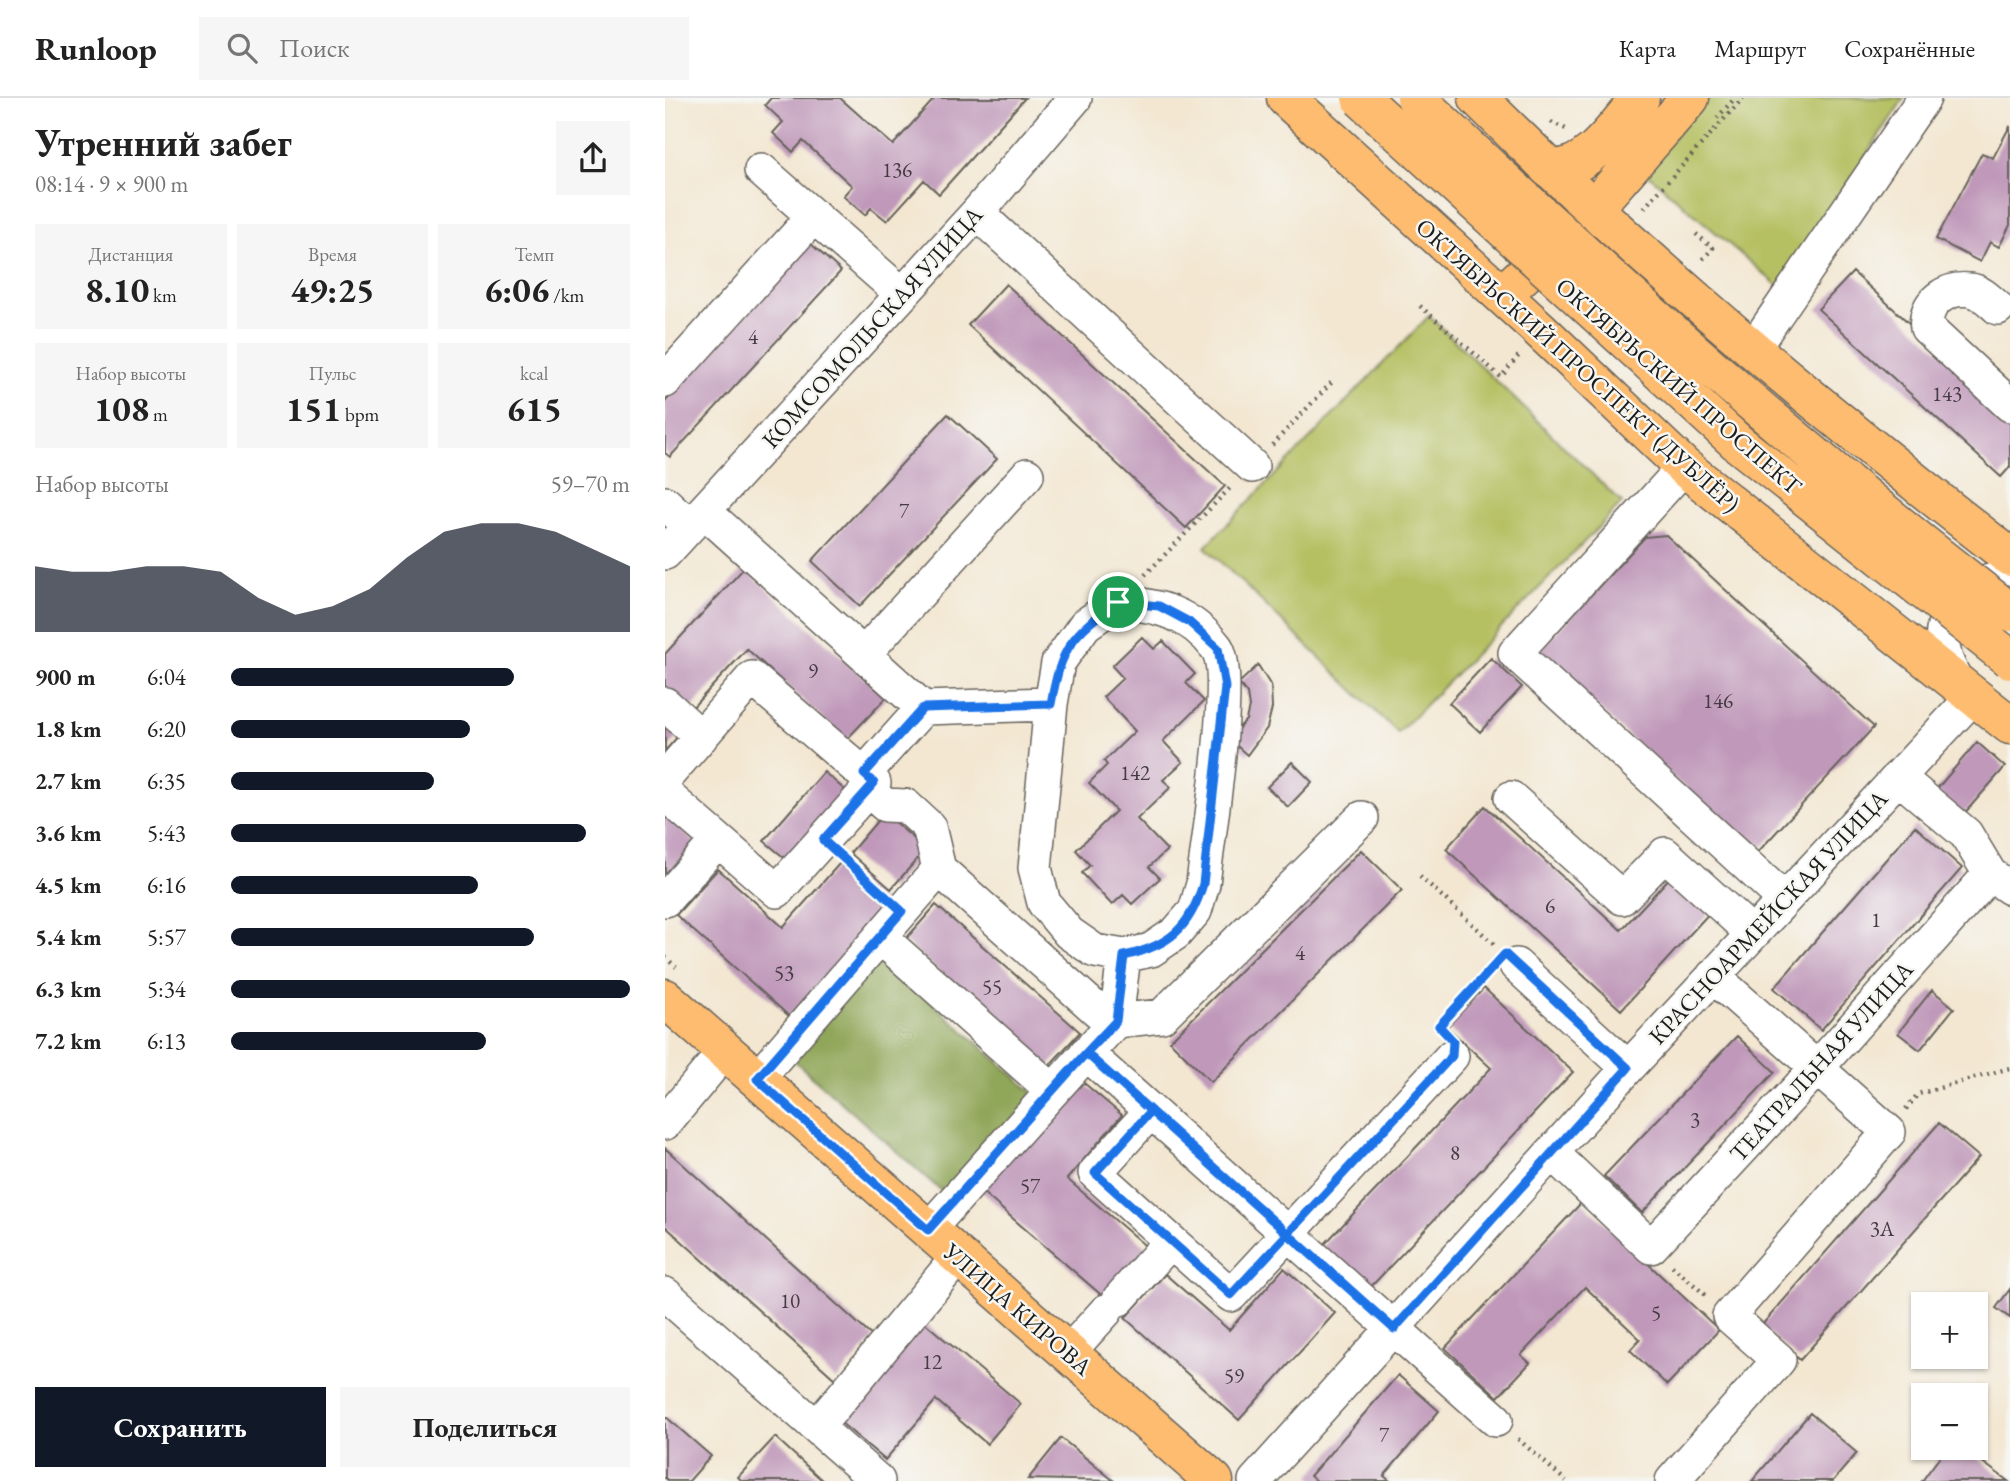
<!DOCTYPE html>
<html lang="ru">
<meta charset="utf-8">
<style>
body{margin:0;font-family:"EB Garamond",serif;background:#f6f6f6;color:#222;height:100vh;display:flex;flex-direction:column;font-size:26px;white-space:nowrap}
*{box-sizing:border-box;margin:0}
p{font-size:23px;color:#767676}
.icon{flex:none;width:38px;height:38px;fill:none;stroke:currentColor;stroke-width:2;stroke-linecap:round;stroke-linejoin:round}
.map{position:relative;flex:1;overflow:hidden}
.panel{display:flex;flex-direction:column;background:#fff;width:665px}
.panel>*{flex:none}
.buttons{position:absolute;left:1246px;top:1194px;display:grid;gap:14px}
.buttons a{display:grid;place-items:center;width:77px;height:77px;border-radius:0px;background:#fff;box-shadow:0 2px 5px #0004;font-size:35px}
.pin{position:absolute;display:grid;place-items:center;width:60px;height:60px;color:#fff;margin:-30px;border:4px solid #fff;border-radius:50%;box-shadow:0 2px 7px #0007}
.round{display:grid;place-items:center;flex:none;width:74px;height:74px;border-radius:0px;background:#f6f6f6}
.headline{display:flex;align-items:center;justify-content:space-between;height:119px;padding:0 35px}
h1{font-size:38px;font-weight:700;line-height:52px}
.stats{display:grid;grid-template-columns:repeat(3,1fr);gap:10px;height:119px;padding:7px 35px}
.stats div{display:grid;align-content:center;border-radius:0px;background:#f6f6f6;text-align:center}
.stats b{font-size:35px;font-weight:700}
.stats small{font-size:19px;font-weight:400}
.stats p{font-size:19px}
.chart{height:196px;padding:14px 35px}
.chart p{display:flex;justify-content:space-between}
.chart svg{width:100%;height:126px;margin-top:7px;fill:#111827;opacity:.7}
.cta{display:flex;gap:14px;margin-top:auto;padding:14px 35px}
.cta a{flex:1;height:80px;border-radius:0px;background:#111827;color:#fff;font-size:28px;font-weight:700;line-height:80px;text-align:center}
.cta a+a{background:#f6f6f6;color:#222}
ul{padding:0 35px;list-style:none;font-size:23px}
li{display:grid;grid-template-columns:112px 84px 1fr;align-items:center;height:52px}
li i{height:18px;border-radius:9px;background:#111827}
header{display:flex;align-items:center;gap:42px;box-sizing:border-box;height:98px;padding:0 35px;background:#fff;border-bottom:2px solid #e0e0e0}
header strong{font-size:33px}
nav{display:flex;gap:38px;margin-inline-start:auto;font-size:24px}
.search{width:490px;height:63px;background:#f6f6f6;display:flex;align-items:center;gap:18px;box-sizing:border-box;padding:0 24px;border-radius:0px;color:#767676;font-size:26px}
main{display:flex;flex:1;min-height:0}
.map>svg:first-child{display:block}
.green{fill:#b5c062;stroke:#686e3f;stroke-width:2}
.forest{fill:#90a658;stroke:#56613a;stroke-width:2}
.building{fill:#c099ba}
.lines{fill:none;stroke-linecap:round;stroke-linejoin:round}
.minor-casing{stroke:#67635c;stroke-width:36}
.major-casing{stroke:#67635c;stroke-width:41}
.path{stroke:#67635c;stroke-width:4.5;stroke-dasharray:2 5;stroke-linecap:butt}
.minor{stroke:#fff;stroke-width:33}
.major{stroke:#fdbc70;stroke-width:38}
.major-bridge-casing{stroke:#67635c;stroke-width:41;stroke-linecap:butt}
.major-bridge{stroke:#fdbc70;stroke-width:38}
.route-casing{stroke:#fff;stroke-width:14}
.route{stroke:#1a73e8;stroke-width:9}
.labels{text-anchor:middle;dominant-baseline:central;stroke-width:5;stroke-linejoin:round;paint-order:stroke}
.number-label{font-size:21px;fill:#453b44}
.street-label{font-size:24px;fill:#1c1c1c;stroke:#f6f6f2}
</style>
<header>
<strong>Runloop</strong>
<div class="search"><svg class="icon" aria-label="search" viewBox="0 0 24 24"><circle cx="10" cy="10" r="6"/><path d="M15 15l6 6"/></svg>Поиск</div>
<nav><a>Карта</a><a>Маршрут</a><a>Сохранённые</a></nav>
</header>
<main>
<section class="panel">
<div class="headline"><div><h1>Утренний забег</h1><p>08:14 · 9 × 900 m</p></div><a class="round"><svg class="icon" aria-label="share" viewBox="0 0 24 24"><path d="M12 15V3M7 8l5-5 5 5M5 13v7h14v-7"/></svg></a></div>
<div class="stats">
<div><p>Дистанция</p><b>8.10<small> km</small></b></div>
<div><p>Время</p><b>49:25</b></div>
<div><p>Темп</p><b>6:06<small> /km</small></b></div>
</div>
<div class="stats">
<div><p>Набор высоты</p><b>108<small> m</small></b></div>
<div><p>Пульс</p><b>151<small> bpm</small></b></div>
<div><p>kcal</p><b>615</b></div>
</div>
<div class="chart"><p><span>Набор высоты</span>59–70 m</p>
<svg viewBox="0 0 160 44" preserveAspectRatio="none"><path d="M0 44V21L10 23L20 23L30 21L40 21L50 23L60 32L70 38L80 35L90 29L100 18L110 9L120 6L130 6L140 9L150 15L160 21V44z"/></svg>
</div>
<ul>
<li><b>900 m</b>6:04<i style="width:71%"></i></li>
<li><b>1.8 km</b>6:20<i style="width:60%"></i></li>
<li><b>2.7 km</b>6:35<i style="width:51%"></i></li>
<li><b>3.6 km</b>5:43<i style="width:89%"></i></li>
<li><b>4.5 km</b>6:16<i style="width:62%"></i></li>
<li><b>5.4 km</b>5:57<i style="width:76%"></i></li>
<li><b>6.3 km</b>5:34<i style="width:100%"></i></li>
<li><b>7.2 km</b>6:13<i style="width:64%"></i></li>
</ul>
<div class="cta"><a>Сохранить</a><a>Поделиться</a></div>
</section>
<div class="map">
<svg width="1345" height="1383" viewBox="0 0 1345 1383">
<rect width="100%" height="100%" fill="#f6f6f2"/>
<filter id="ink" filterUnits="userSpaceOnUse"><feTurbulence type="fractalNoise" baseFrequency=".0143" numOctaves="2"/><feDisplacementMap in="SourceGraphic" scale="14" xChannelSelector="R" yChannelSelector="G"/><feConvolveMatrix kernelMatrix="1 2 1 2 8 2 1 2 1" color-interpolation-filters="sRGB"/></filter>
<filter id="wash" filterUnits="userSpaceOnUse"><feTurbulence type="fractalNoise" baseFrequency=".00686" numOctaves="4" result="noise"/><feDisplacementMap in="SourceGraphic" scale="28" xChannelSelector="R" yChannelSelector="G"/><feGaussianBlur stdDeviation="1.57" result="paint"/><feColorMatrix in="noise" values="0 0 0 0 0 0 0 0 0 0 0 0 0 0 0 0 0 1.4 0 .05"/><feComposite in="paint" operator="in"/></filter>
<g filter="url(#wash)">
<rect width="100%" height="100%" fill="#f3e7d2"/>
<path class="green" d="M1043,0H1239L1114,189L979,73Z
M764,218L957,405L733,635L540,449Z"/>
<path class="forest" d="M214,858L371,997L282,1098L125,959Z"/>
<g id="blocks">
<path class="building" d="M106,0H175L228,47L270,0H360L274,96L259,82L222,123L206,110L200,117L178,98L187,88L138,43L128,54L108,35L118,24L100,7Z
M1345,28V127L1334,149L1325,144L1315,164L1271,141L1317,55L1328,60Z
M145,145L176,173L5,359L0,355V304Z
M1188,174L1345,317V369L1336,379L1153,211Z
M341,186L560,388L521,430L303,227Z
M283,316L332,361L195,508L147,463Z
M1001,437L1209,629L1091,756L873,554L980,439Z
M79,470L221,600L181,642L82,551L25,612L0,589V556Z
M477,539L489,551L498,543L530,576L521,585L539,603L498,643L518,664L498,682L506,689L472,721L502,752L484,769L495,780L467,806L458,797L447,807L417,775L425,767L411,752L451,713L424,685L442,667L439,663L470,633L438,599L458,580L447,568Z
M826,560L857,589L815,634L784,605Z
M593,567L606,588L607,610L602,630L582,657L564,641L581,622L584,609L582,596L574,585Z
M0,623L15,636L0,653Z
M1312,644L1340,669L1298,717L1270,693Z
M627,664L647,684L623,709L602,689Z
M159,674L181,693L121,761L99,743Z
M820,708L956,832L1009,775L1048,811L956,912L781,751Z
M219,715L261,751L226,791L185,755Z
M0,717L35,749L0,789Z
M1250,728L1297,770L1156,932L1109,890Z
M696,752L737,792L546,984L505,943Z
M175,765L223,808L124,918L11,817L53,771L118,829Z
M271,807L415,934L382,970L239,843Z
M819,890L908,974L701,1194L655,1151L826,970L782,929Z
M1267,892L1289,910L1255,952L1233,935Z
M1072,938L1110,974L977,1115L939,1078Z
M413,980L457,1017L402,1081L484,1151L441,1201L316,1093Z
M1274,1025L1314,1059L1135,1262L1096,1228Z
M0,1050L209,1240L171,1282L0,1128Z
M917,1104L1054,1232L1002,1287L965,1252L975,1241L920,1189L856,1257L865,1265L833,1299L780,1250Z
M619,1170L670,1215L574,1322L460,1220L500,1176L564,1232Z
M1345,1191V1220L1331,1210Z
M260,1225L356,1306L322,1346L271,1302L220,1362L175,1324Z
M733,1277L774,1313L719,1378L725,1383H651L645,1378Z
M1145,1315L1192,1355L1168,1383H1087Z
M0,1318L46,1358L24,1383H4L0,1380Z
M110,1339L158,1383H77L73,1379Z
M396,1340L449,1383L363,1381Z
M1282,1349H1297L1343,1383H1257Z"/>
</g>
</g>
<g filter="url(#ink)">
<use href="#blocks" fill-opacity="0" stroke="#67635c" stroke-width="2"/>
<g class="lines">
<defs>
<path id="minor" d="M96,72L237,196
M312,115L587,368
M1333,210C1325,203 1316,193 1305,192C1281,189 1258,205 1262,230L1345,307
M1087,252L1259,0
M0,283L149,118
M1019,369L850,555L1119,801
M0,405L25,428
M39,413L258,610L199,676
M0,455L312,115L410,0
M453,504C492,507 525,515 551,549C571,574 542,747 538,786L530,813L511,835L486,852L459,858L430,853L404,835L379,805L370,770L386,606L393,565L420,527Z
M199,556L362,377
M1296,588C1257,539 1283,482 1345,479
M0,606L36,639
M258,610L386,606
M1233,679L1301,736L1325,776L1345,790
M0,680L87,580L209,685L112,793L0,696
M203,692L220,707L241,708L264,729L274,771L433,913
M846,700L957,800L1000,756L1087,835
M0,802L53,742
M215,839L387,992
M851,867L963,970
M451,923L459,858
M421,955L831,1322
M92,981L274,771
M486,1013L430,1075L566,1197L787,958
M0,1025L60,953
M888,1056L986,1149L1152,970L1325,776
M263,1132L447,927L451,923L497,918L697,720
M0,1196L213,1383
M454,1201L506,1143
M403,1255L441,1213
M152,1329L293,1159
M590,1383L963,970L1307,600
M1007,1383L1114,1262L1064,1218L1224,1034L1048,878"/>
<path id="major" d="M621,0L874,231L1019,369L1345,627
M813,0C979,166 1160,315 1345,459
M883,70C921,77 953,25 975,0
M837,197L929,110L1025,0
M0,900L549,1383"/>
</defs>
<use href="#minor" class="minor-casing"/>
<use href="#major" class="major-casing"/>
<path class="path" d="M1052,20L1070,0
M886,24L903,32
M979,110L1078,0
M1031,136L1048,150L1038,161
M755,208L836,279L855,256
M607,347L667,284
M480,477L567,388
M178,759L216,793
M755,778L830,847
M0,859L11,869
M778,933L774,928L823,875
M1241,1011L1253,996L1345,970
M1007,1168L1043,1199
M853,1341L901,1383"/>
<use href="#minor" class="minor"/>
<use href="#major" class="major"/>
<defs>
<path id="major-bridge" d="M696,0L1074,346L1345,561
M751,0C941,180 1137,355 1345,514"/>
</defs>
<use href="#major-bridge" class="major-bridge-casing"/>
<use href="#major-bridge" class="major-bridge"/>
</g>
</g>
<g class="lines" filter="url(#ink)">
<defs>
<path id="route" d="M453,504C406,536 396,550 386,606L258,610L199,676L209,685L158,742L237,813L92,981L263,1132L421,955C523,1047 626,1139 729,1231L963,970L840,856L774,928L788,943L787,958C713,1038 640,1117 566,1197L430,1075L486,1013L421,955L451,923L459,858C504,848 525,830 538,786L560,589L553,550L524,524L494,508L453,504"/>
</defs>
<use href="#route" class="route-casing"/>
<use href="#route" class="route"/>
</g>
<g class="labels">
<g class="number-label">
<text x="232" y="71">136</text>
<text x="88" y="238">4</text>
<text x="1282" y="295">143</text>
<text x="239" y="412">7</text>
<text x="148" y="572">9</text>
<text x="1053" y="602">146</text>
<text x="470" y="674">142</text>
<text x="885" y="807">6</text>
<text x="1211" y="821">1</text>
<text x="635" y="854">4</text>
<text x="119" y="874">53</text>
<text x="327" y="888">55</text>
<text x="1030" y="1021">3</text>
<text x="790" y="1054">8</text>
<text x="365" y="1087">57</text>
<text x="1217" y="1130">3А</text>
<text x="125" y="1202">10</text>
<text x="991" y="1214">5</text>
<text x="267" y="1263">12</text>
<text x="569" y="1277">59</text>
<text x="719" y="1336">7</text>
</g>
<g class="street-label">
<text transform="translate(207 229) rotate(-48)">КОМСОМОЛЬСКАЯ УЛИЦА</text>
<text transform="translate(913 267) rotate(42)">ОКТЯБРЬСКИЙ ПРОСПЕКТ (ДУБЛЁР)</text>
<text transform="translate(1014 288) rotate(41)">ОКТЯБРЬСКИЙ ПРОСПЕКТ</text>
<text transform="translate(1103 819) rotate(-47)">КРАСНОАРМЕЙСКАЯ УЛИЦА</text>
<text transform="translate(1156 963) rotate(-48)">ТЕАТРАЛЬНАЯ УЛИЦА</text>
<text transform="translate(353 1211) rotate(41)">УЛИЦА КИРОВА</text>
</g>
</g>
</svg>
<div class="buttons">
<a>+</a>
<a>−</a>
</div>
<div class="pin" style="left:453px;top:504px;background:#1e9e55"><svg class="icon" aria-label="arrive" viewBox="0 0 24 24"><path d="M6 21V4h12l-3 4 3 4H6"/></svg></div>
</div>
</main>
